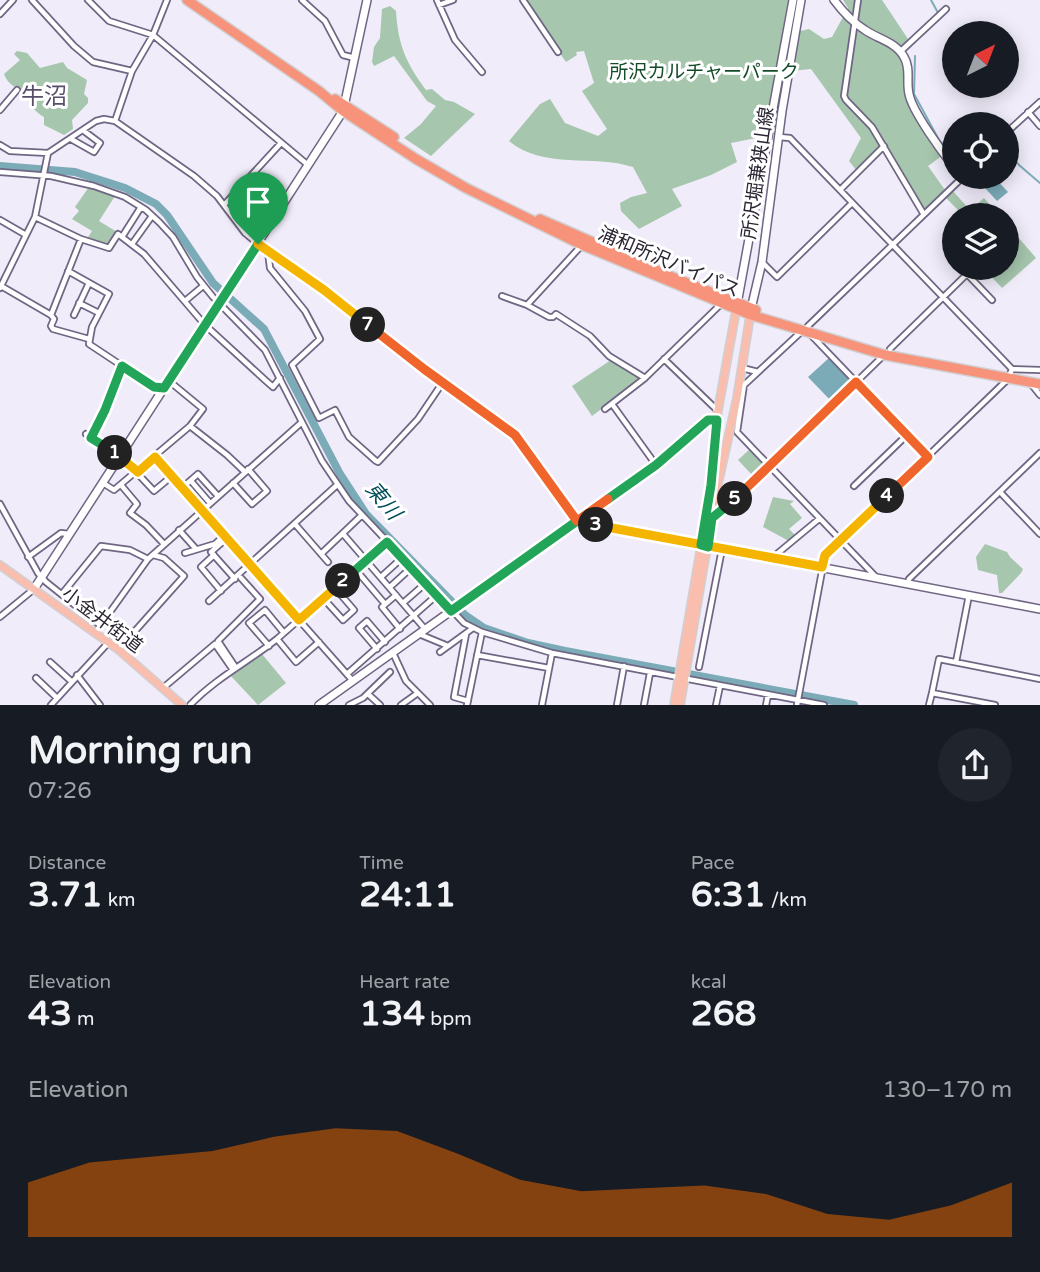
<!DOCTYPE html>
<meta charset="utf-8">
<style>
body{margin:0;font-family:"Varela Round","Noto Sans JP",sans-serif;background:#20242c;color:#f1f3f6;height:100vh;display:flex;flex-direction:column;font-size:26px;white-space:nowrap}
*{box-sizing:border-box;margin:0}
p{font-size:23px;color:#9ea1a6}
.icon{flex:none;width:38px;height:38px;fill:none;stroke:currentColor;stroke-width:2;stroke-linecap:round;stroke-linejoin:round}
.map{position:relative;height:705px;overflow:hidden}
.side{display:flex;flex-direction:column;background:#171b24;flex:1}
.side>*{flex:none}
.needle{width:46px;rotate:42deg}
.controls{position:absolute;left:942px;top:21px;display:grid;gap:14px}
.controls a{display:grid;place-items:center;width:77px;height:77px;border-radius:50%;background:#171b24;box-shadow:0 4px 18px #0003;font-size:35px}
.pin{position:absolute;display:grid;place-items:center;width:60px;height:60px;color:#fff;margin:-72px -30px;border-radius:50% 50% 50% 0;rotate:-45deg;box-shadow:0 0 7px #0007}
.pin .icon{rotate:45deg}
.km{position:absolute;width:35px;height:35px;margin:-18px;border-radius:50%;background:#222;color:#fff;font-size:19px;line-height:35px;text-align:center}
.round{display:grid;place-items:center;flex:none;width:74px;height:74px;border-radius:37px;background:#20242c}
.head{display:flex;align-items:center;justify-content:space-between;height:119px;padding:0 28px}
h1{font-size:38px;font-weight:700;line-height:52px}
.stats{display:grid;grid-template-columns:repeat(3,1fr);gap:10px;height:119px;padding:7px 28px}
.stats div{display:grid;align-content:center}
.stats b{font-size:35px;font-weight:700}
.stats small{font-size:19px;font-weight:400}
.stats p{font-size:19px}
.chart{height:196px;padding:14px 28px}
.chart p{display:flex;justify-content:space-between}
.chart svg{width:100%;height:126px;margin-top:7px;fill:#b45309;opacity:.7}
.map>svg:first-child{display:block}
.green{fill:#a6c6ad}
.water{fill:#7babb7}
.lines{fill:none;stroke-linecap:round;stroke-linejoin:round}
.stream{stroke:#7babb7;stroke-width:2}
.river{stroke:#7babb7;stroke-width:8}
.street-casing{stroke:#706684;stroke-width:8}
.secondary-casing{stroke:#706684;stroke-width:10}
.primary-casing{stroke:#d0cfd2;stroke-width:10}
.highway-casing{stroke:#d0cfd2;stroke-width:12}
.street{stroke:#fff;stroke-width:4.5}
.secondary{stroke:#fff;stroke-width:7}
.primary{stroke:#fabeaf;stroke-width:7}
.highway{stroke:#f7937a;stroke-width:9}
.split-1-casing{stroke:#fff;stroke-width:14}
.split-2-casing{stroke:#fff;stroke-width:14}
.split-3-casing{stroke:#fff;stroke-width:14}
.split-4-casing{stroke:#fff;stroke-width:14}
.split-5-casing{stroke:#fff;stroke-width:14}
.split-6-casing{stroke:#fff;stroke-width:14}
.split-7-casing{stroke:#fff;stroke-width:14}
.split-8-casing{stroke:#fff;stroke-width:14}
.split-1{stroke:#22a559;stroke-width:9}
.split-2{stroke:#f5b400;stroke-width:9}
.split-3{stroke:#22a559;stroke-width:9}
.split-4{stroke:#f5b400;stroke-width:9}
.split-5{stroke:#f0652b;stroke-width:9}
.split-6{stroke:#22a559;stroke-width:9}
.split-7{stroke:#f0652b;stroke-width:9}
.split-8{stroke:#f5b400;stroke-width:9}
.labels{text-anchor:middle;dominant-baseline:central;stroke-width:6;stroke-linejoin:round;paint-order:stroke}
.park-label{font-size:19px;fill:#144c29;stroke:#fff}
.street-label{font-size:19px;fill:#2b2633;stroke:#fff}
.water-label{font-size:21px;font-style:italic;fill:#034d5a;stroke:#fff}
.quarter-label{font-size:23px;fill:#584e6b;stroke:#fff}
</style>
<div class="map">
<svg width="1040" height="705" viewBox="0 0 1040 705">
<rect width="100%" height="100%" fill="#f0ecfa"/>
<path class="green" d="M523,0H788L782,35L809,29L824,39L832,37L848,8L843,0H882L908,39L897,51L905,64L906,91L943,155L928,166L945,190H952L970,210L984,198L999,215H959L961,213L941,193L924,210L884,144L857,171L849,161L861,138L811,69L781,72L768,125L761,137L731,143L737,162L711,175L672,189L682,206L639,229L621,211L620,203L631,197L647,193L633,167C593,154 544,170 509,141L540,104L550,99L565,123L598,136L607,129L582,91L594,83L584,51L576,52L577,55L566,62Z
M390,6L396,11C398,45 406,63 426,90L432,89L445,100L454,102L475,114L431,156L404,138L421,124L436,106L427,101L394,56L374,66L372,62L374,47L380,38L382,9Z
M17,51L27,53L40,68L63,62L67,68L87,80L84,94L88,98V103L72,120L73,129L64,135L44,125V117C30,108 33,105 24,95C17,86 8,86 4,74L20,60L14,54Z
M89,187L115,196L99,221L117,232L108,245L87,239L92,231L72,219L79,211L75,207Z
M1006,223L1036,258L1002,288L983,268H1006Z
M611,360L642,379L592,416L572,386Z
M750,449L767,467L755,478L738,460Z
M773,497L794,501L790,504L802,518L789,529L796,536L789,541L763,527Z
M985,544L1007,552L1010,557L1023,569L1021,573L1002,593H999L997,575L978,570L976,557Z
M262,654L286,683L258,705L229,674Z"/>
<path class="water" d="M975,177H994L1008,192L997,201Z
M829,358L852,382L832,402L808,377Z"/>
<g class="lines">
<path class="stream" d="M931,0L937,11
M915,56L914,94L939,140L954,158
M1006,150L1019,165L1040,183"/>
<path class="river" d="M0,166L75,172L125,188L156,204L167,215L213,283L264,329L340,474L366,514L465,615L484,628L528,643L565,651L854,705"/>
<defs>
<path id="street" d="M32,0L74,46L93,62L132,71
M88,0L109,21L153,35L308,165
M302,0L325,21L343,55L355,58
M437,0L455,40L482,72
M523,0L558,52
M858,0L844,96L846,100L872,127L923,213
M439,5L453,0
M0,14L13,0
M901,51L946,9
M0,110L17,90
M1028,112L1040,126
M115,121L132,71L153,35L167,0
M1006,133L1040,102
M779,137L790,138L1012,369L1008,379L825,555L797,705
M71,139L94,152L100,143L84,131
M0,145L10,151L48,153L96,121L104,119L115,121L194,176L217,196L245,233L257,243
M0,172L51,176L94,186L125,197L146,210L159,222L173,237L197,277L213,297L265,350L322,461L349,501L464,623L482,632L552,653L824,705
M840,190L884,146
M225,204L281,143
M35,217L81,239L109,248L118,234L144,254L205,325L265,380L273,387L280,378
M0,220L26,235
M122,237L141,207
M81,239L51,315L54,319L51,326L53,329L89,339
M132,244L152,216
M268,252L270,268L305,311L320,339L292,365L319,418L335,410L349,437L376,461L378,462L418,419L443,382
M763,263L777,277L852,203
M68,271L109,294L92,327L89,344L154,387L163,388
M1,286L51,315
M0,288L35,217L48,153
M502,296L527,305L581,246
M185,301L203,286
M79,303L99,313
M527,305L549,317H553L556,314L590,336L609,356L645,378L721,304
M74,315L89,283
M808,326L963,177
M812,336L928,457
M890,349L967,274L992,300
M664,359L717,410
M742,368L758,372L802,331
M1012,369L1040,370
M758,372L744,385L737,432L877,578
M1032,385L1040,395
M612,404L656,465
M605,409L645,378
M190,426L227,455L245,472
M86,434L121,456L154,491L172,476
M91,438L105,410L122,366
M155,457L353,681
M191,481L210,503
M103,483L114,490L190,426L203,409L169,381
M233,483L252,504L267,491L248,469
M121,485L137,504L130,513L146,525L164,544
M854,486L907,435
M183,487L198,474L218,496
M1000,492L1040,534
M0,504L38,573L46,582L100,625
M713,517L769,467L884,355
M295,524L328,562
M179,530L196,549
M344,535L425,629
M227,538L211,552L235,579
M185,553L215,544L225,535
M321,554L362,515
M214,555L201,567L221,591
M28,557L61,533L69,534
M772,558L819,519
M356,570L385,604
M381,577L403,557
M908,584L909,579L1040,453
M390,587L412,567
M62,594L101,546L130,550L148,559
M396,595L382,607L400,629
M323,598L343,620L354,610L335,588
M209,601L337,485
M403,603L426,583
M0,617L34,589
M95,633L148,559L302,422
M419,634L448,646
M466,634L454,697L468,701
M277,639L296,662L319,642
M269,646L249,623L265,610L284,633
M119,649L184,576L164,558L153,555
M377,649L359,628L367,621L385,642
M440,652L473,628
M393,653L406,681L430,705
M477,655L549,668
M50,662L71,681
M956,662L969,595
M699,667L722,549
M236,668L218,641L260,599L241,578
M347,674L437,595
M77,675L100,705
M36,678L57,698
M163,688L215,644L233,670
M368,694L380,705
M51,705L108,643
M190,705C216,678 248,662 277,639L387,542
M349,705L363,698L390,672
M401,705L415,695
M467,705L482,632
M542,705L552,653
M617,705L624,666
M644,705L650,673
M716,705L720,686
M766,705L768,695
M929,705L932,693
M995,705L932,693L939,659L1040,679"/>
<path id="secondary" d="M834,0C843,12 852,22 865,30C878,39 896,42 904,57C911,68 906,81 909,94C912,111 942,152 954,167
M961,177L962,178
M258,244L324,290L424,369L508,428L515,434L577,521L1040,609
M737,304L793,0
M751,309L762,262L782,111L801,0
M34,589L343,111L367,0
M319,705L656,465L708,420H717"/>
<path id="primary" d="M0,565L119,650L182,705
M674,705L709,500L718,410L737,305
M680,705L717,488L737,398L751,310"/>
<path id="highway" d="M187,0L319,91L343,111L416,159L466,188L582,245L751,315L885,355L1040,384
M335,99L394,137
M540,219L675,278L756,310"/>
</defs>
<use href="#street" class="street-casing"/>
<use href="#secondary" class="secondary-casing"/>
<use href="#primary" class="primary-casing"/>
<use href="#highway" class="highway-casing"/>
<use href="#street" class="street"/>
<use href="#secondary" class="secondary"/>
<use href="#primary" class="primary"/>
<use href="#highway" class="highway"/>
</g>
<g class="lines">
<defs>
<path id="split-1" d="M115,453L91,438L105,410L122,366L154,387L164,388L258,244"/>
<path id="split-2" d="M115,453L138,472L155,457L299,620L343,581"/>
<path id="split-3" d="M343,581L387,542L451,611L577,521L596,525"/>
<path id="split-4" d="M596,525L822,567L825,555L887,496"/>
<path id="split-5" d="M735,499L856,382L928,457L887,496"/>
<path id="split-6" d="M608,499L656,465L708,420H717L711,485L701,545L708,547L712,518L735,499"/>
<path id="split-7" d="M368,325L424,369L515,435L577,521L608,499"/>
<path id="split-8" d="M258,244L324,290L368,325"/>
</defs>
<use href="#split-1" class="split-1-casing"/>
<use href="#split-2" class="split-2-casing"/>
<use href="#split-3" class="split-3-casing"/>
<use href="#split-4" class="split-4-casing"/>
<use href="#split-5" class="split-5-casing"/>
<use href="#split-6" class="split-6-casing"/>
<use href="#split-7" class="split-7-casing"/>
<use href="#split-8" class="split-8-casing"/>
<use href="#split-1" class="split-1"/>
<use href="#split-2" class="split-2"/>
<use href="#split-3" class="split-3"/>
<use href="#split-4" class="split-4"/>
<use href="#split-5" class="split-5"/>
<use href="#split-6" class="split-6"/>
<use href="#split-7" class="split-7"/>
<use href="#split-8" class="split-8"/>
</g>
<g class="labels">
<g class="park-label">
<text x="704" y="72">所沢カルチャーパーク</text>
</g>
<g class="street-label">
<text transform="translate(758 173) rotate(-82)">所沢堀兼狭山線</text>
<text transform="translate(669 262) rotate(23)">浦和所沢バイパス</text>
<text transform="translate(102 620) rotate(37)">小金井街道</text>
</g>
<g class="water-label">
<text transform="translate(383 501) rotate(50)">東川</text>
</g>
<g class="quarter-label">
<text x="44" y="97">牛沼</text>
</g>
</g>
</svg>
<div class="controls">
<a><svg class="needle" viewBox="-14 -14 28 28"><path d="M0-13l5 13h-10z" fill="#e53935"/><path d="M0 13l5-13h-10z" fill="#9ea1a6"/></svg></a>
<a><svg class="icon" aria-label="locate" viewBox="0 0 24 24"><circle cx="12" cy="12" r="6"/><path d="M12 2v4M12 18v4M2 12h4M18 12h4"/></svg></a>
<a><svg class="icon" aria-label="layers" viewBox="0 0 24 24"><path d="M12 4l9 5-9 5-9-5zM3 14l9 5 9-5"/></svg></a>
</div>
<div class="pin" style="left:258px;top:244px;background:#1e9e55"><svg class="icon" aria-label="arrive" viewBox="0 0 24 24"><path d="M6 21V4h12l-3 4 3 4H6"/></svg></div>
<b class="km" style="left:115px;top:453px">1</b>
<b class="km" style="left:343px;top:581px">2</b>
<b class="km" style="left:596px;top:525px">3</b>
<b class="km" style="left:887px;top:496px">4</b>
<b class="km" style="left:735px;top:499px">5</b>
<b class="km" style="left:368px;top:325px">7</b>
</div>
<section class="side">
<div class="head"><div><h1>Morning run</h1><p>07:26</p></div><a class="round"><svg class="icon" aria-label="share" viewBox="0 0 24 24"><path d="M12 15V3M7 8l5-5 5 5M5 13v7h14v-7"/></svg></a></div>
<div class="stats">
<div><p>Distance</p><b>3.71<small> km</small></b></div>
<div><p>Time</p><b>24:11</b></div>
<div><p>Pace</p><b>6:31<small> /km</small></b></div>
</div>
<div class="stats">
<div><p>Elevation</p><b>43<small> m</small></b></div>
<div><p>Heart rate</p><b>134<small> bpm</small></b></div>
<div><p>kcal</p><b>268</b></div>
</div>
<div class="chart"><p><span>Elevation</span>130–170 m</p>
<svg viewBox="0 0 160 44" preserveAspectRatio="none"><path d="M0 44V25L10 18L20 16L30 14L40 9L50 6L60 7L70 15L80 24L90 28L100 27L110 26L120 29L130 36L140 38L150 33L160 25V44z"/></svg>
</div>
</section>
